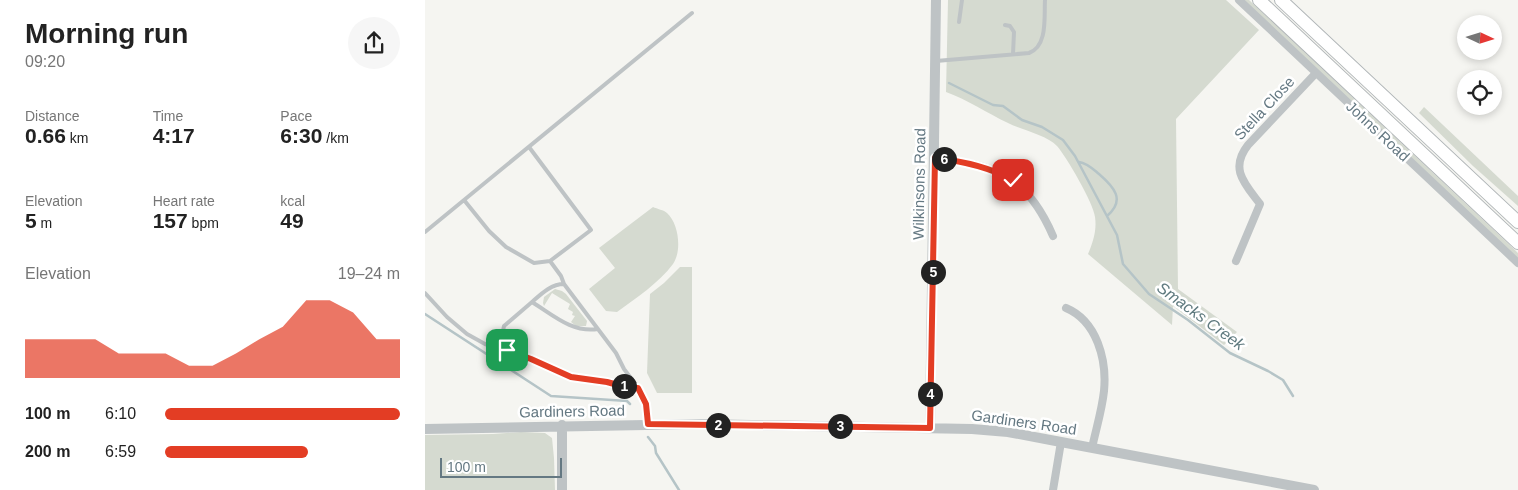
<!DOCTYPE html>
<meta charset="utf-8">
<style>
body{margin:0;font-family:Arial,sans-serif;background:#f6f6f6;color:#222;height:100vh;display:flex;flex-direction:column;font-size:19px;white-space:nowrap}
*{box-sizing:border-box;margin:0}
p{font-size:16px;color:#767676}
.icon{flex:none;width:28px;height:28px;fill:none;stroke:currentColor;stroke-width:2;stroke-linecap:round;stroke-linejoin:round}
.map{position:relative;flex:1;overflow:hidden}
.side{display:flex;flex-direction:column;background:#fff;width:425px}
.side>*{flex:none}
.needle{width:32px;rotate:94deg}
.controls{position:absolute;left:1032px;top:15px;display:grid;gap:10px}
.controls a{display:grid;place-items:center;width:45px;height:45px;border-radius:50%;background:#fff;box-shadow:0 2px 8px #0003;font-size:25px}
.scale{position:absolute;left:15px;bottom:12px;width:122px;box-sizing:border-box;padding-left:5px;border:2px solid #647882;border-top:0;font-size:14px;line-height:18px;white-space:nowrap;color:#647882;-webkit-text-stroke:4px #fff;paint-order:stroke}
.pin{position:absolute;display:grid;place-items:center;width:42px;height:42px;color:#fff;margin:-21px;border-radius:10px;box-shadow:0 2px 8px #0006}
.km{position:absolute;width:25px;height:25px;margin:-12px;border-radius:50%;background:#222;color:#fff;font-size:14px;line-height:25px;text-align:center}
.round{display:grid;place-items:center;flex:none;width:52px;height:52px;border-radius:26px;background:#f6f6f6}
.head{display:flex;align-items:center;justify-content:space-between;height:85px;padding:0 25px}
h1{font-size:28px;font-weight:700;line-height:38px}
.metrics{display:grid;grid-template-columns:repeat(3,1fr);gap:8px;height:85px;padding:5px 25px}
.metrics div{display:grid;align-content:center}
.metrics b{font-size:21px;font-weight:700}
.metrics small{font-size:14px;font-weight:400}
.metrics p{font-size:14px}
.chart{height:140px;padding:10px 25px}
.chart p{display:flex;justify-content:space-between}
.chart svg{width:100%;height:90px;margin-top:5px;fill:#e33d24;opacity:.7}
ul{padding:0 25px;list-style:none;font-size:16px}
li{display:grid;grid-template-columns:80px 60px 1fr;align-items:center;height:38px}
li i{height:12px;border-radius:6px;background:#e33d24}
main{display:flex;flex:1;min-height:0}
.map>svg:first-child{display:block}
.green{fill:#d5dad0}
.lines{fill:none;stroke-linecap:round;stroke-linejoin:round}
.stream{stroke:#b5c4c7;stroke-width:2.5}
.trunk-casing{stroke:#b1b6b8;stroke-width:14}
.service{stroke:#bec3c5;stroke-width:4}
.minor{stroke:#bec3c5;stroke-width:8}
.tertiary{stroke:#bec3c5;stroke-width:10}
.trunk{stroke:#fff;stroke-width:12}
.route-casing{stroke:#fff;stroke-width:10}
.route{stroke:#e33d24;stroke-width:6}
.labels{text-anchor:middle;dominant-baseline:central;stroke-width:5;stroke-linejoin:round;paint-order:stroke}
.street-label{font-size:15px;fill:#647882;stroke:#fff}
.water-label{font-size:16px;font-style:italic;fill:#5f7a7f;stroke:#fff}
</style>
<main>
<section class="side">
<div class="head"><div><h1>Morning run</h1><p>09:20</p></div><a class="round"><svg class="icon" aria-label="share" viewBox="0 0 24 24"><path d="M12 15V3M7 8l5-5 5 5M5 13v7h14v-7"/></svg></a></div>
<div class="metrics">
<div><p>Distance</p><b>0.66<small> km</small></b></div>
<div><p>Time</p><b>4:17</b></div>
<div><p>Pace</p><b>6:30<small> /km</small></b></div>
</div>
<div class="metrics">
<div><p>Elevation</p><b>5<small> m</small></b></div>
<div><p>Heart rate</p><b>157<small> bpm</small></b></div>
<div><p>kcal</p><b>49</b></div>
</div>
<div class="chart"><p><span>Elevation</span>19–24 m</p>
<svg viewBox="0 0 160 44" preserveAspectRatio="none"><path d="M0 44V25L10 25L20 25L30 25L40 32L50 32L60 32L70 38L80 38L90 32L100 25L110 19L120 6L130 6L140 12L150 25L160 25V44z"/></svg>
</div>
<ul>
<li><b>100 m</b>6:10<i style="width:100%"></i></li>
<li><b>200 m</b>6:59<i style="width:61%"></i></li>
</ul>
</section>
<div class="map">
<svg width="1093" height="490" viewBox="0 0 1093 490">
<rect width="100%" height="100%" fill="#f5f5f1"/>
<path class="green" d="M523,0H801L834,30L751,119L753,289L812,332L799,345L748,306L747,325L663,254C668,242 672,230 670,217C669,204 641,156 632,146C622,135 597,130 583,123C562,113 543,100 521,92Z
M817,0H824L1071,232L1093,253V260Z
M999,107L1093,196V206L1048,166L994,113Z
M228,207C232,209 239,210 242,213C254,224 257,251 248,264C234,283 211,298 192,312L181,311L164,289L190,268L174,248Z
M255,267H267V393H232L222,373L225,294L239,283Z
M130,289L137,291L141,294L162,321L161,326H151L146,322L150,316L147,315L148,312L143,309L145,304L127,293L119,306L118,303L119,297Z
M96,432L120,433L127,438L129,458L130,490H0V435L68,434Z"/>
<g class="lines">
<path class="stream" d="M524,83L568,105L578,106L597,120L617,127L638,140L650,156L692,235L698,264L724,294L763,320L805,353L843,371L858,380L868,396
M654,162C662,163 668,169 674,174C689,187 701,200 682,216
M0,314L126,396L202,401L205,404
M223,437L230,446L231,453L254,490"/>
<defs>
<path id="trunk" d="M834,0L1093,243
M856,0L1093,222"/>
</defs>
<use href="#trunk" class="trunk-casing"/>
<path class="service" d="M534,22L537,0
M580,25L585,26L589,32L588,54
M511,61L604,53C623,46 619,17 620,0
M104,147L166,230L125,261
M39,200L64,231L81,247L109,263L125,261L136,276L139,284L191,353L199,369L215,390L221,405L223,424
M0,232L267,13
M139,284C126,284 116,294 107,302C128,315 147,333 173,329
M0,293L22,317L42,334L60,344L106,359L146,377L182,382L204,387L213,388
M82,351L78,331L79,326L107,302"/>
<path class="minor" d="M814,0L1093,263
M509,158C572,165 602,176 628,236
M811,261L835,204C820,184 804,169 823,145L891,73
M641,308C672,321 682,360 679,391C677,410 671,429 667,448
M628,490L636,442"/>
<path class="tertiary" d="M505,428L511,0
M0,429L276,424L547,429L583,432L636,442L889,490
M137,490V425"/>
<use href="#trunk" class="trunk"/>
</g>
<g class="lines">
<defs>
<path id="route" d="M82,350L106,359L146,377L182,382L204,388H213L221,404L223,424L505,428L510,158C537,161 564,167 588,180"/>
</defs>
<use href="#route" class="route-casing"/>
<use href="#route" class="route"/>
</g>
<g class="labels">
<g class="street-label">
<text transform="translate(839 108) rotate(-47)">Stella Close</text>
<text transform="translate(953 131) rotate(43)">Johns Road</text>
<text transform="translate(494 184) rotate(-89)">Wilkinsons Road</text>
<text transform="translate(147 411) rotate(-1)">Gardiners Road</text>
<text transform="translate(599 422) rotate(8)">Gardiners Road</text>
</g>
<g class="water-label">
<text transform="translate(776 316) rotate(36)">Smacks Creek</text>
</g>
</g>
</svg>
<div class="controls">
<a><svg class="needle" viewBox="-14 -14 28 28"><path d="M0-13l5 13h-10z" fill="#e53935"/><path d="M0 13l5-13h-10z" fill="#767676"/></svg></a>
<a><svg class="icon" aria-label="locate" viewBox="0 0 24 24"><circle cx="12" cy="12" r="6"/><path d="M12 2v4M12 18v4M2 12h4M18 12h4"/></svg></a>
</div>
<div class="scale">100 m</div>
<div class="pin" style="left:82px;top:350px;background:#1e9e55"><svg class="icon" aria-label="arrive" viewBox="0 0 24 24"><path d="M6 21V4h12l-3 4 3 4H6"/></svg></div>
<div class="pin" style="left:588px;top:180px;background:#d93025"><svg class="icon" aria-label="check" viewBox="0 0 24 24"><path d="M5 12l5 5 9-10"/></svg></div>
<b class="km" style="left:199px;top:386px">1</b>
<b class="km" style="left:293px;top:425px">2</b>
<b class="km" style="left:415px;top:426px">3</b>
<b class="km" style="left:505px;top:394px">4</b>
<b class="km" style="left:508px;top:272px">5</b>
<b class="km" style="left:519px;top:159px">6</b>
</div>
</main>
